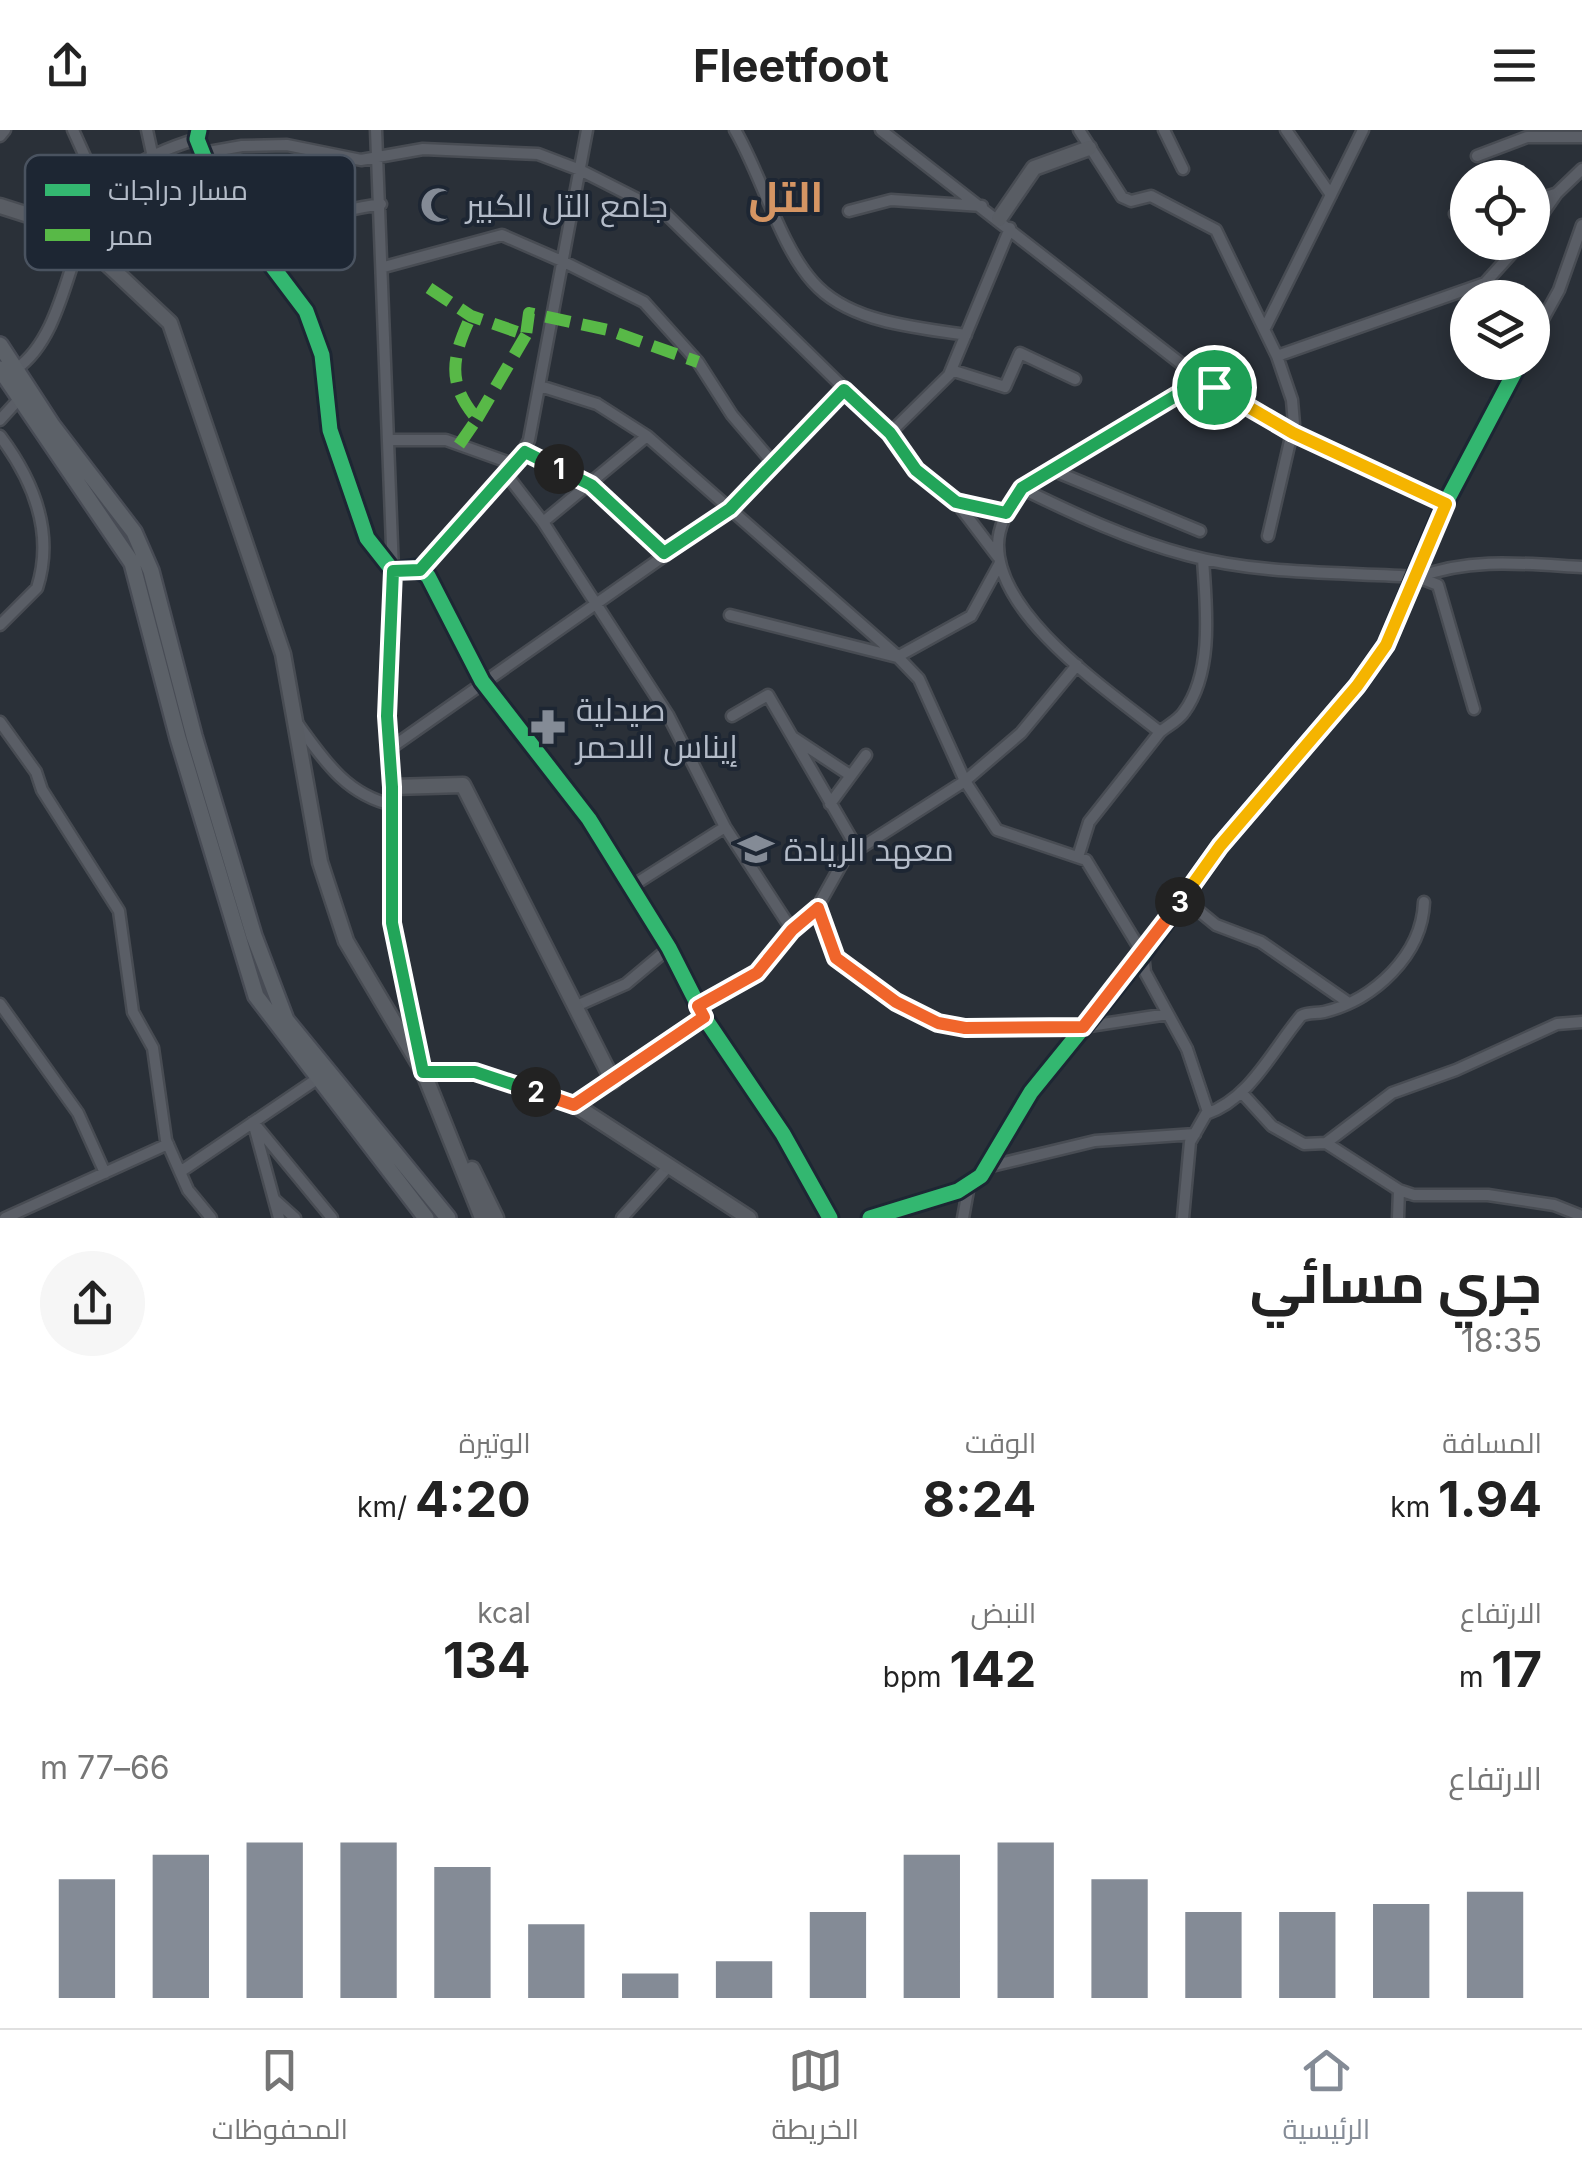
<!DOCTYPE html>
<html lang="ar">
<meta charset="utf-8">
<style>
body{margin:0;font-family:Inter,Cairo,sans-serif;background:#f6f6f6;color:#222;direction:rtl;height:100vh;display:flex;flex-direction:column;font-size:38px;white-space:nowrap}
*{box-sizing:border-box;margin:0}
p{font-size:32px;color:#767676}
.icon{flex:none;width:55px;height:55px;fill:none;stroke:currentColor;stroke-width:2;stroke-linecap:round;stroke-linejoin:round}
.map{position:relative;height:1088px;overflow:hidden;direction:ltr}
.panel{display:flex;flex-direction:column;background:#fff;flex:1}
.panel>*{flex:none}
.fabs{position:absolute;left:1450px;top:30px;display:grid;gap:20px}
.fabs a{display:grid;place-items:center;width:100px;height:100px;border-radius:50%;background:#fff;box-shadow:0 5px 15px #0003;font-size:50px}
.pin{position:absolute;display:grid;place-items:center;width:85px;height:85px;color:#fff;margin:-42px;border:5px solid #fff;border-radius:50%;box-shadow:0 2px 10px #0007}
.km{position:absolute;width:50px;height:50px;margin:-25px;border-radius:50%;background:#222;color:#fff;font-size:28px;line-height:50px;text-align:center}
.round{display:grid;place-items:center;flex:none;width:105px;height:105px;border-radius:52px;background:#f6f6f6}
.headline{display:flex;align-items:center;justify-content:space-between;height:170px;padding:0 40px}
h1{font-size:55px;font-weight:700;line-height:75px}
.figures{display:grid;grid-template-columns:repeat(3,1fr);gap:15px;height:170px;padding:10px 40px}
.figures div{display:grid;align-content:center}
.figures b{font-size:50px;font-weight:700}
.figures small{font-size:28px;font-weight:400}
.figures p{font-size:28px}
.chart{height:280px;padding:20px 40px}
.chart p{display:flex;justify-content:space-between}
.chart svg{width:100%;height:180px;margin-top:10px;stroke:#848b96;stroke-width:6}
header{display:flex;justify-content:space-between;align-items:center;height:130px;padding:0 40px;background:#fff;font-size:45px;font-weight:700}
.tabs{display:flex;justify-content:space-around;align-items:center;height:140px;border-top:2px solid #e0e0e0;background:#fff;font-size:28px;color:#767676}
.tabs a{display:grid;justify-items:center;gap:5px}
.tabs .on{color:#848b96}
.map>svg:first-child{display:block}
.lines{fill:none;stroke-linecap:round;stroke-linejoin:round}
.street-casing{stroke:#484c53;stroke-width:15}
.secondary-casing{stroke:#484c53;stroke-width:19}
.primary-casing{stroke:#484c55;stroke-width:20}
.street{stroke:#5a5e66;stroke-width:10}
.secondary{stroke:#595d64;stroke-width:14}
.primary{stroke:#5c6168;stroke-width:15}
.quiet{stroke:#58b947;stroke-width:12;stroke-dasharray:25 12;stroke-linecap:butt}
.cycleway-casing{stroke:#1d2633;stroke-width:21}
.cycleway{stroke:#33b770;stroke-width:15}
.split-1-casing{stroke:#fff;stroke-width:20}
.split-2-casing{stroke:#fff;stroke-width:20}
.split-3-casing{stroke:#fff;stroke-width:20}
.split-4-casing{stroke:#fff;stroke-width:20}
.split-1{stroke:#22a559;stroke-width:12}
.split-2{stroke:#22a559;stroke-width:12}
.split-3{stroke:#f0652b;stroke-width:12}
.split-4{stroke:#f5b400;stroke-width:12}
.labels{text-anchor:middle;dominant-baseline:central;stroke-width:8;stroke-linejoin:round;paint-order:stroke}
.poi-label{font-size:32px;fill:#b4bcc9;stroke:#1d2633;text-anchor:start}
.district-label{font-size:42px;font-weight:bold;fill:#d59563;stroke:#1d2633}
.key{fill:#1d2633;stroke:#4a5360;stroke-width:2.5}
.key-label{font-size:28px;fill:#b4bcc9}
</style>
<header><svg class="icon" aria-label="menu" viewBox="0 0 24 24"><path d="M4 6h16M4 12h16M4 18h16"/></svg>Fleetfoot<svg class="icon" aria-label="share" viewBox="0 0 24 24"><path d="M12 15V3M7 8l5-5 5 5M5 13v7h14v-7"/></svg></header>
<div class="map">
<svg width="1582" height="1088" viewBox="0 0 1582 1088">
<rect width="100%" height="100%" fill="#2a3038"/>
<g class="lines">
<defs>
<path id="street" d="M73,0L101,62
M147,0L152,23
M199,0L197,9L220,67L306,181L322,225L330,300L367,408L393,441L416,438L428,446L482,551L589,689L669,818L704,887L783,1004L830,1088
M376,0L393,441L387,586L393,657L391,793L423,941L475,942L575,975L704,887
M735,0C762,46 779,114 813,152C849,193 916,197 966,205
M881,0L1202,250L1293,303L1445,374
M1079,0L1122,67L1131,71L1151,66L1216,100L1277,226L1292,270L1294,294L1268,406
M1164,0L1183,39
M1286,0L1331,65
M0,6L5,0
M203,23L242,16L287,15L361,30L423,19L538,24L580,40L665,83L890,303C928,357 941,369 1006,383
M1477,26L1527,7H1582
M223,71L273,62L311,66L321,87
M1532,71L1555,64
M849,81L891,70L982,76
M1455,84L1468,82
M69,98C113,49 133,28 197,9
M1532,99L1557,63L1582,39
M259,115C295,90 338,81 381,74
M384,137L502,105L564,132L644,172L698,232L732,285L773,333
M1265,198L1363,0
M1532,209L1559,160L1582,95
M1277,226L1485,153L1522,112
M16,239C54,213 65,152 81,109
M951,240L1005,257L1020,223L1075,249
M1202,250L1021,358C1011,375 998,394 998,415C998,487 1109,561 1160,602C1167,596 1179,590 1184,582C1214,541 1206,476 1203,429
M540,256L597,274L647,306L894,523L919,549L965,651L997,700L1086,730L1143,824L1145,842L1187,919L1208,982
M0,290L20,268
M890,303L949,245L1010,98
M0,306C33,350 55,402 37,458L0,495
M389,310H446L516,335
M525,322L591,355L664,423
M1052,340L1200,401
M507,345L543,392L668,585L725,697L792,800
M1021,358C1074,384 1130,410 1187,425C1260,445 1342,442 1418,447L1438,455L1474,579
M957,373L998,427
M543,392L647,306
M420,440L516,335L529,310L587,0
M1419,447C1471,427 1527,434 1582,437
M730,485L897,527L971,486L1000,433
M732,586L768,565L858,720
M0,592L36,642L42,660L119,781L133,882L153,918L166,1010L188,1060L211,1088
M297,593C323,629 346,665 393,675
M794,608L850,645
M388,620L731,379L845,260
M830,674L866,625
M1078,727L1089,692L1160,602
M632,756L725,697
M1183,768L1216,795L1261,812L1346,871
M817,778L837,828L896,872L937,893L965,897H1083L1168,884
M0,874L78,983L105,1043
M698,876L757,843L792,800L817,778L845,728L965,651L1021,603L1077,535
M574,877L626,854L669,818
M1241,962L1272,996L1304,1014L1326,1013L1392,963L1456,940L1557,894L1582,892
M1326,1013L1399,1060L1414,1065H1488L1554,1075L1582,1086
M987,1037L1095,1011L1195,1004
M180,1042L317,949
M275,1070L295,1088
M5,1088L168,1014
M279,1088L253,992L332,1088
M622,1088L668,1037
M870,1088L958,1061L981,1046L1031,962L1143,824L1220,716L1357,556L1386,515L1445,374L1520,232
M963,1088L969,1055
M1183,1088L1190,1012L1206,984C1251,968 1271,922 1301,886C1309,882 1315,884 1324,882C1374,870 1422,825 1424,772
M1398,1088L1399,1060"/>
<path id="secondary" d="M0,76L69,98L170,193L283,524L320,732L346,811L423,941L482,1088
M999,89L1034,38L1089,18
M393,657L463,655L613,951
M575,975L749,1088
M472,1039L496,1088"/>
<path id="primary" d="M0,215L52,295L134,402L151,441L194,606L254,806L286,890L448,1088
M0,239L132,433L178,608L256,866L426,1088"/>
</defs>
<use href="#street" class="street-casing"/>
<use href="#secondary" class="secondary-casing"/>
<use href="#primary" class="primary-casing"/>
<use href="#street" class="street"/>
<use href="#secondary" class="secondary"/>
<use href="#primary" class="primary"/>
<path class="quiet" d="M429,158L471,186L526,205L529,183L608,200L698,232
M477,289L526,205
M459,315L477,289C446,253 452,227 471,186"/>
<defs>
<path id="cycleway" d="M199,0L197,9L220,67L306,181L322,225L330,300L367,408L393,441L416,438L428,446L482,551L589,689L669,818L704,887L783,1004L830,1088
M870,1088L958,1061L981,1046L1031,962L1143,824L1220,716L1357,556L1386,515L1445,374L1520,232"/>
</defs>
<use href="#cycleway" class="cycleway-casing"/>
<use href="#cycleway" class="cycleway"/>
</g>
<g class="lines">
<defs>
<path id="split-1" d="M559,339L591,355L664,423L730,379L844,260L890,303L916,340L956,372L1006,383L1022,358L1202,250L1214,257"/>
<path id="split-2" d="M536,962L475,942H423L392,793V657L387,586L393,441L420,440L525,322L559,339"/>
<path id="split-3" d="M536,962L574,975L704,887L698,876L757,843L792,800L818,778L836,828L896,872L938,893L965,898L1083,897L1180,772"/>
<path id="split-4" d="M1180,772L1220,716L1357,556L1386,515L1446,374L1293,303L1214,257"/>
</defs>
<use href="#split-1" class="split-1-casing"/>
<use href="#split-2" class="split-2-casing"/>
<use href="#split-3" class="split-3-casing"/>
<use href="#split-4" class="split-4-casing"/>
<use href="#split-1" class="split-1"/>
<use href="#split-2" class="split-2"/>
<use href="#split-3" class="split-3"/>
<use href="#split-4" class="split-4"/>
</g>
<defs>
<symbol id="mosque-bare" viewBox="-9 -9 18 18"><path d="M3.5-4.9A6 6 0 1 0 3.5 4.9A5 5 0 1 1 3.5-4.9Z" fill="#848b96" stroke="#1d2633" stroke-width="2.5" paint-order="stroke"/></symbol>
<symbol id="pharmacy-bare" viewBox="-9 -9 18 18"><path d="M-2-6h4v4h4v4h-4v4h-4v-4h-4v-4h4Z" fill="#848b96" stroke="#1d2633" stroke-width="2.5" paint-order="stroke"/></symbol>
<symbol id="school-bare" viewBox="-9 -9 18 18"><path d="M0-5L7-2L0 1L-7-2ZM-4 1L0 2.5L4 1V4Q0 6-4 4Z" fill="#848b96" stroke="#1d2633" stroke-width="2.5" paint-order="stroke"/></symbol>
</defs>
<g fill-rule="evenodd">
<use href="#mosque-bare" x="413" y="50" width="50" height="50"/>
<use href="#pharmacy-bare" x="523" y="572" width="50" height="50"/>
<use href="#school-bare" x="731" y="694" width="50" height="50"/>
</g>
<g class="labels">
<g class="poi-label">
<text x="466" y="75">جامع التل الكبير</text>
<text x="576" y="579">صيدلية<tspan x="576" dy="37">إيناس الاحمر</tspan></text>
<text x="784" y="719">معهد الريادة</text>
</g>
<g class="district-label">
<text x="786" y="66">التل</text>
</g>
</g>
<rect x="25" y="25" width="330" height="115" rx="15" class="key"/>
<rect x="45" y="54" width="45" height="12" fill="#33b770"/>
<rect x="45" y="99" width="45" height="12" fill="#58b947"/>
<g class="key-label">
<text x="108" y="70">مسار دراجات</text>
<text x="108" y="115">ممر</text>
</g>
</svg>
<div class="fabs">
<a><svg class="icon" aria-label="locate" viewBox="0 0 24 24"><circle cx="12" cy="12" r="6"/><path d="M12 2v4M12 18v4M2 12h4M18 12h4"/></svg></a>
<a><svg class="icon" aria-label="layers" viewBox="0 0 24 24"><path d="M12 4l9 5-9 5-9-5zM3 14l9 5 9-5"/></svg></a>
</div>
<div class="pin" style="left:1214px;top:257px;background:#1e9e55"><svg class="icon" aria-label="arrive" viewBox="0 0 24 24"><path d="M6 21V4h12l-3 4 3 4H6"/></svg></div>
<b class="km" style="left:559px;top:339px">1</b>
<b class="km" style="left:536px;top:962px">2</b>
<b class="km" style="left:1180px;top:772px">3</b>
</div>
<section class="panel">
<div class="headline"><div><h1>جري مسائي</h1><p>18:35</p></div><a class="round"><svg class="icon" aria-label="share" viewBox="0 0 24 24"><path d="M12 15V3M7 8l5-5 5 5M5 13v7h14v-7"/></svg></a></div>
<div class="figures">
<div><p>المسافة</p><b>1.94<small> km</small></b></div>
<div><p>الوقت</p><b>8:24</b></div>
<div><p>الوتيرة</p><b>4:20<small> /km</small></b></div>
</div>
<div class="figures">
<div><p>الارتفاع</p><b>17<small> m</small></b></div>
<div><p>النبض</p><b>142<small> bpm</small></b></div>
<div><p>kcal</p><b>134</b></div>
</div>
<div class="chart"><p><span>الارتفاع</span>66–77 m</p>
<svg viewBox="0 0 160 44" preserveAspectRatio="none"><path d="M5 44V15M15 44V9M25 44V6M35 44V6M45 44V12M55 44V26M65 44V38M75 44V35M85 44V23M95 44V9M105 44V6M115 44V15M125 44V23M135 44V23M145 44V21M155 44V18"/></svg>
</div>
</section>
<nav class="tabs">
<a class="on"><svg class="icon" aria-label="home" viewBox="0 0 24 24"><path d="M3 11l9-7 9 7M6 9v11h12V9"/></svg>الرئيسية</a>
<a><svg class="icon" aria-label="map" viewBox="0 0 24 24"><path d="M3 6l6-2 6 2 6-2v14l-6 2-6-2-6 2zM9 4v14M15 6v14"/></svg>الخريطة</a>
<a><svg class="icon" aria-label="saved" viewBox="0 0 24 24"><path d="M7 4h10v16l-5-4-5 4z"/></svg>المحفوظات</a>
</nav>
